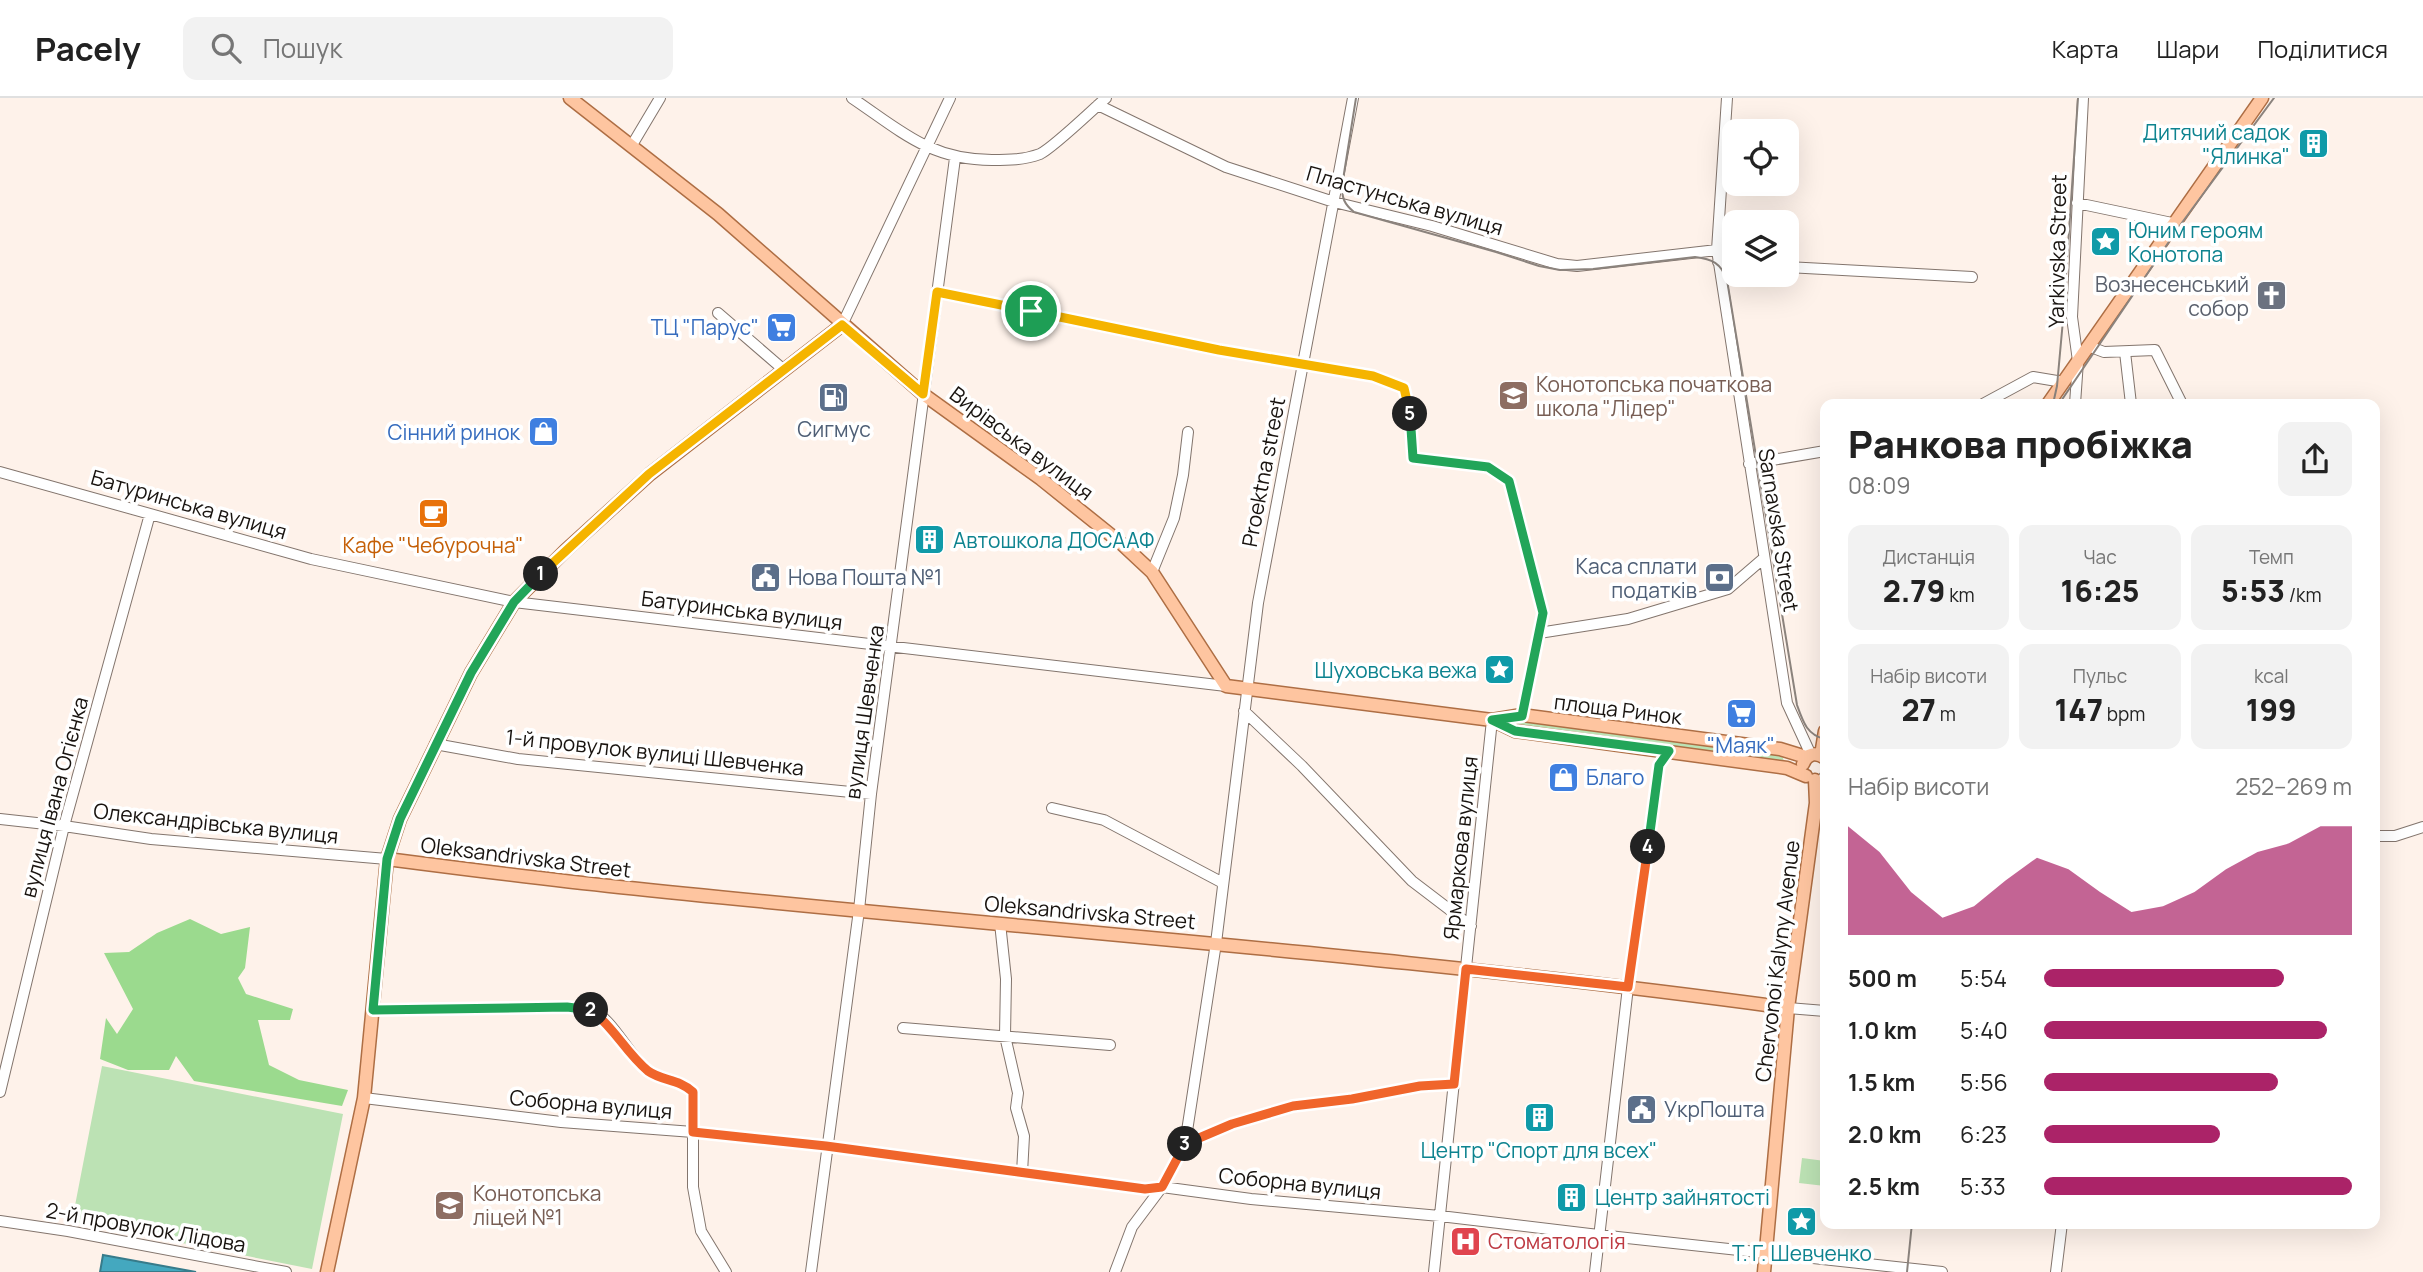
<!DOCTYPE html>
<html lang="uk">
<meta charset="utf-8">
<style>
body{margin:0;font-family:Manrope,sans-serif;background:#f2f2f2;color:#222;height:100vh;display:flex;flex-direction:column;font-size:26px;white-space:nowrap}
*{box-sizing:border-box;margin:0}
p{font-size:23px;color:#767676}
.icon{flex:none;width:38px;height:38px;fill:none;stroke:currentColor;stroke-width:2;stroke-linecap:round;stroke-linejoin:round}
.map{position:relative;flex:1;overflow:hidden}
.drawer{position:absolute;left:1820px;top:301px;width:560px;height:830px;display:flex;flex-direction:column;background:#fff;border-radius:14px;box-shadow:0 7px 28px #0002}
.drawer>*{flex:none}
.tools{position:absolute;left:1722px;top:21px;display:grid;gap:14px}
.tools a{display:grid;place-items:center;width:77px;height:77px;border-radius:14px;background:#fff;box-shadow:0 7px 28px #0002;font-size:35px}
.pin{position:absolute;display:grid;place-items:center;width:60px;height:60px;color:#fff;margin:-30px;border:4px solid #fff;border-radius:50%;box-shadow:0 2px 7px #0007}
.km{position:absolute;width:35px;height:35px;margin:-18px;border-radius:50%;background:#222;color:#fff;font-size:19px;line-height:35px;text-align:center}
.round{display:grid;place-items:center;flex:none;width:74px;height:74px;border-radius:14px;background:#f2f2f2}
.overview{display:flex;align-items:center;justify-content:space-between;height:119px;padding:0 28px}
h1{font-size:38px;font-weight:800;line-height:52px}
.figures{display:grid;grid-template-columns:repeat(3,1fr);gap:10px;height:119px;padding:7px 28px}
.figures div{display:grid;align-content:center;border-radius:14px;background:#f2f2f2;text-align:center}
.figures b{font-size:30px;font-weight:800}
.figures small{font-size:19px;font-weight:400}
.figures p{font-size:19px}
.chart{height:196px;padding:14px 28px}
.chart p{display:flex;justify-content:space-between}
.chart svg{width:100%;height:126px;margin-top:7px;fill:#ab2368;opacity:.7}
ul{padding:0 28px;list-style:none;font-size:23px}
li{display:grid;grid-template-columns:112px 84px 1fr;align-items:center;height:52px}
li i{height:18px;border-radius:9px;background:#ab2368}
header{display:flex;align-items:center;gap:42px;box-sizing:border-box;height:98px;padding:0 35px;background:#fff;border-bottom:2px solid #e0e0e0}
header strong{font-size:33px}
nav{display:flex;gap:38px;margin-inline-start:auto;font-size:24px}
.search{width:490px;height:63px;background:#f2f2f2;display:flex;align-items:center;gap:18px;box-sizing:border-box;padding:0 24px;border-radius:14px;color:#767676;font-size:26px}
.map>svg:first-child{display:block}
.green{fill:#bce2b4}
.forest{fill:#9bda8e}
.water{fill:#44a8bf;stroke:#377b8a;stroke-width:2}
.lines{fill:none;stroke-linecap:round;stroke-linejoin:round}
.minor-casing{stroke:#83756d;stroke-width:12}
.major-casing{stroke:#ae6e44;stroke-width:15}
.minor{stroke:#fff;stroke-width:10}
.major{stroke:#fec5a0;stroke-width:12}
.tram{stroke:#8b837d;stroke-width:2}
.split-1-casing{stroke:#fff;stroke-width:14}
.split-2-casing{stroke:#fff;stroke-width:14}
.split-3-casing{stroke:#fff;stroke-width:14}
.split-4-casing{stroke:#fff;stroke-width:14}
.split-5-casing{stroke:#fff;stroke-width:14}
.split-6-casing{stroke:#fff;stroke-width:14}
.split-1{stroke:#f5b400;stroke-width:9}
.split-2{stroke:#22a559;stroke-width:9}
.split-3{stroke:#f0652b;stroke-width:9}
.split-4{stroke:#f0652b;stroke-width:9}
.split-5{stroke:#22a559;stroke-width:9}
.split-6{stroke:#f5b400;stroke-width:9}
.labels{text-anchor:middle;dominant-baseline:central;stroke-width:7;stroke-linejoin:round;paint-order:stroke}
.culture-label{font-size:21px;fill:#0d838f;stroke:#fff;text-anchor:start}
.street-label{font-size:21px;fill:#18130f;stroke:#fff}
.worship-label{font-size:21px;fill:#5b616d;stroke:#fff;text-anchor:end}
.shop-label{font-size:21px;fill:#366cbe;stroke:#fff;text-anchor:end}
.education-label{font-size:21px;fill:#785e54;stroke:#fff;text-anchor:start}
.service-label{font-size:21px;fill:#4e5e75;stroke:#fff;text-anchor:start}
.food-label{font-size:21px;fill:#c56008;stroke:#fff}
.health-label{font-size:21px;fill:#be3a42;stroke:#fff;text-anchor:start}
</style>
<header>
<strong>Pacely</strong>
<div class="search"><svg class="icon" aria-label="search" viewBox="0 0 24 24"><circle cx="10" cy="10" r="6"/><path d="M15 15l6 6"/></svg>Пошук</div>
<nav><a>Карта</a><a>Шари</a><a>Поділитися</a></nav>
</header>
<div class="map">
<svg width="2423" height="1174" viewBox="0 0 2423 1174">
<rect width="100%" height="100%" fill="#fef2ea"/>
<path class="green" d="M1517,622L1782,657L1784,663L1516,628Z
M102,968L343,1016L312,1171L72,1123Z
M1802,1060L1825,1063V1088L1799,1085Z"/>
<path class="forest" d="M190,821L221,836L250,829L245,870L238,880L246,896L293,911L290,922H258L269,967L299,982L348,992L342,1008L194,983L176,958L169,972H128L100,961L106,920L117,936L133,911L104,855L129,854L157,835Z"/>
<path class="water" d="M103,1157L196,1174H100Z"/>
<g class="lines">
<defs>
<path id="minor" d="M852,0C901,33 930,62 992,62C1008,62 1024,62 1040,56C1054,49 1091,13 1106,0
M1727,0L1717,152L1787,605L1811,657
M1098,7L1226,69L1334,104L1432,128L1557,166L1577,168L1717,152
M632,47L660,0
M2077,105L2172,125
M1718,164L1734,165
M1787,169L1972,179
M937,194L1219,252L1373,278L1404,290L1410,314L1413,360L1488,369L1509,383L1543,515L1522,617
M718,215L784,272
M842,227L950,0
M2088,248L2104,254L2155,252L2182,306
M2125,254L2131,306
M1983,306L2033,279L2063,284
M2075,306L2078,263L2072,219L2083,0
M1749,366L1825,353
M0,374L311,461L514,504L1226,588
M1152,474L1174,420L1183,377L1188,334
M1539,535L1628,521L1728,491L1764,460
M1244,613L1302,668L1412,783L1471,828
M435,646L518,661L871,696
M1824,679L1825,680
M1052,710L1104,722L1223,785
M0,721L64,728L151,741L387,761
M2375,738H2395L2423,729
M1000,825L1006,881L1005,938L1018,995L1016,1010L1024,1038L1022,1075
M1788,910L1825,913
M373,912L567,909C574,910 582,909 589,911C613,919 628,958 649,974C663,983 679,981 693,994V1089L701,1133L726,1174
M903,930L1110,947
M0,994L64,728L150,416
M364,1000L561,1024L693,1034L826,1048L1145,1091L1162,1089L1251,1101L1440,1118L1590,1136L1942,1174
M1185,1046L1232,1026L1293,1008L1352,1001L1420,988L1454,986
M0,1123L68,1133L286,1174
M811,1174L859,812L871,696L955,60
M1115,1174L1132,1129L1162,1089L1185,1046L1216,845L1258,505L1353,0
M1434,1174L1492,622
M1595,1174L1628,889L1659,667L1669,653
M2056,1174L2062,1125"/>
<path id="major" d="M570,0L718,116L923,296L1041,381L1122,446L1152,474L1226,588L1492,622L1522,617L1780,651L1806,659
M2048,306L2262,0
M1492,622L1515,633L1787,670L1806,678
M1821,657L1825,633
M1803,666C1807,655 1816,654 1825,660
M387,761C464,771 542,781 619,789C1009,830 1400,857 1788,910
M327,1174L364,1000L387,761L400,721L471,575L514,504L566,452L650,376L842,227
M1764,1174L1788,910L1816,705L1815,682"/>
</defs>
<use href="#minor" class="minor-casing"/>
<use href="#major" class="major-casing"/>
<use href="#minor" class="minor"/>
<use href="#major" class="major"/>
<path class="tram" d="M1356,0L1342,88C1342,100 1344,106 1354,114L1496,154L1539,168L1560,172L1593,171L1695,159C1712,161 1721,165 1727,182L1797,607C1803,624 1807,637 1825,641
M2053,306L2057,288L2063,222L2078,0
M2059,306L2181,126L2274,0
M1907,1174L1912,1125"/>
</g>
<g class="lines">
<defs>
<path id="split-1" d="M541,476L649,376L842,227L923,296L937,194L1031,213"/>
<path id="split-2" d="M541,476L514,504L471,575L400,721L387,761L373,912L567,909L591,912"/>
<path id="split-3" d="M591,912C614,929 626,955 648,973C662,983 679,981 693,994V1034L826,1048L1145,1091L1162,1089L1185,1046"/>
<path id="split-4" d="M1185,1046L1232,1026L1293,1008L1352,1001L1420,988L1454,986L1466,871L1628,889L1648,749"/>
<path id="split-5" d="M1410,316L1413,360L1488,369L1509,383L1543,515L1522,618L1492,622L1515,633L1669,653L1659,667L1648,749"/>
<path id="split-6" d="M1031,213L1219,252L1373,278L1404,290L1410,316"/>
</defs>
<use href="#split-1" class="split-1-casing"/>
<use href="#split-2" class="split-2-casing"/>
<use href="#split-3" class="split-3-casing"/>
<use href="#split-4" class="split-4-casing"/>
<use href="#split-5" class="split-5-casing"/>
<use href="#split-6" class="split-6-casing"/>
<use href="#split-1" class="split-1"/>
<use href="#split-2" class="split-2"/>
<use href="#split-3" class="split-3"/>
<use href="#split-4" class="split-4"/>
<use href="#split-5" class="split-5"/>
<use href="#split-6" class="split-6"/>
</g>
<defs>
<symbol id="building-square" viewBox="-11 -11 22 22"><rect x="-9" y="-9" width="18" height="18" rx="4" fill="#0f9aa8" stroke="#fff"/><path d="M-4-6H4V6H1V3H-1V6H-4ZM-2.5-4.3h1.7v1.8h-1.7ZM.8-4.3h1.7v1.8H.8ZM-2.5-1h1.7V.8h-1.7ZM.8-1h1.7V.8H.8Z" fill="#fff"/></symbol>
<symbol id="sight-square" viewBox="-11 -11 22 22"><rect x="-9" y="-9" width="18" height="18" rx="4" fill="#0f9aa8" stroke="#fff"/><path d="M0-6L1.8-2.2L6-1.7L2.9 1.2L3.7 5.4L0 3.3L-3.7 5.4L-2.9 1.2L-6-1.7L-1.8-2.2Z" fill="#fff"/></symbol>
<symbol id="church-square" viewBox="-11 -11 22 22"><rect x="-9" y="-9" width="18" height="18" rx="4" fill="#6b7280" stroke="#fff"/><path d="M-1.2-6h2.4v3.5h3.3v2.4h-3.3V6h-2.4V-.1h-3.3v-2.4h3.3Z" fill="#fff"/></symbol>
<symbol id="supermarket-square" viewBox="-11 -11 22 22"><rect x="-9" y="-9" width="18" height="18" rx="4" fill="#3f7fe0" stroke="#fff"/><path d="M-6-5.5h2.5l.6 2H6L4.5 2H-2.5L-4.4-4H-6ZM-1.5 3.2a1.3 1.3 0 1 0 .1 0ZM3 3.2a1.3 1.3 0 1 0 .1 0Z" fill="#fff"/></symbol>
<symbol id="school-square" viewBox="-11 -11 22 22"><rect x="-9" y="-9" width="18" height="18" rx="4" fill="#8d6e63" stroke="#fff"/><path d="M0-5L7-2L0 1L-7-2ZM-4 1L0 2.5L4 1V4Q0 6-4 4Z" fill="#fff"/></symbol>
<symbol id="fuel-square" viewBox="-11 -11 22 22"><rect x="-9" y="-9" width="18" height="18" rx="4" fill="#5c6f8a" stroke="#fff"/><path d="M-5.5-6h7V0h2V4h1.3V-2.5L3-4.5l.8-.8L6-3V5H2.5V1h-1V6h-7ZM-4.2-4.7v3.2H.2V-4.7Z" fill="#fff"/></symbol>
<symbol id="shop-square" viewBox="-11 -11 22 22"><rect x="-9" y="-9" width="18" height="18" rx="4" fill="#3f7fe0" stroke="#fff"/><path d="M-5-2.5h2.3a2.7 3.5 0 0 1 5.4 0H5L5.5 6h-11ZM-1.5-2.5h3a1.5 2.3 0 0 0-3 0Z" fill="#fff"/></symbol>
<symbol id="cafe-square" viewBox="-11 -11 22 22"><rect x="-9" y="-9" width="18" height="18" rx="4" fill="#e8710a" stroke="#fff"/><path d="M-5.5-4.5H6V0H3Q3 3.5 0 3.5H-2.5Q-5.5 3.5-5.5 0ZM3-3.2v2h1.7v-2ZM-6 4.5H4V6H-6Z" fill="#fff"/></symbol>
<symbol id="civic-square" viewBox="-11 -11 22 22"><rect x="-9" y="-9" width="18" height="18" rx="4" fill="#5c6f8a" stroke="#fff"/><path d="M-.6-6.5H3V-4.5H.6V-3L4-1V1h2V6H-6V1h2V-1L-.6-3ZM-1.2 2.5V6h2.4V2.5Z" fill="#fff"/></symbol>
<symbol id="bank-square" viewBox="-11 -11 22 22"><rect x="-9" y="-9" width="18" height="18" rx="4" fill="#5c6f8a" stroke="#fff"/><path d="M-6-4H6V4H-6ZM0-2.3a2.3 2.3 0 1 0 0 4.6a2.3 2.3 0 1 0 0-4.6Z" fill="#fff"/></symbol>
<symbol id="hospital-square" viewBox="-11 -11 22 22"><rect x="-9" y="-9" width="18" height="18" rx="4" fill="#e0444e" stroke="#fff"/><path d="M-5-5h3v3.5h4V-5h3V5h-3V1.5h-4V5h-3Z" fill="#fff"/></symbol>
</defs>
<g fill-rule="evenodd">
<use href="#building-square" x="2296" y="28" width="35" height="35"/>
<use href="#sight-square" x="2088" y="126" width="35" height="35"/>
<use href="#church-square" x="2254" y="180" width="35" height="35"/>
<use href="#supermarket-square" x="764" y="212" width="35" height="35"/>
<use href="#school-square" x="1496" y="280" width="35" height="35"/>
<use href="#fuel-square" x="816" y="282" width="35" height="35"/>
<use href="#shop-square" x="526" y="316" width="35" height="35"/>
<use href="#cafe-square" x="416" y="398" width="35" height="35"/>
<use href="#building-square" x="912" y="424" width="35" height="35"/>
<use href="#civic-square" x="748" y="462" width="35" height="35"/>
<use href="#bank-square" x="1702" y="462" width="35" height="35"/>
<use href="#sight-square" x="1482" y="554" width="35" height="35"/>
<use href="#supermarket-square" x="1724" y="598" width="35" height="35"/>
<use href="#shop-square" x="1546" y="662" width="35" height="35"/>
<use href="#civic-square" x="1624" y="994" width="35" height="35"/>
<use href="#building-square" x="1522" y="1002" width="35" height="35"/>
<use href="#building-square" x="1554" y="1082" width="35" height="35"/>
<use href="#school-square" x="432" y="1090" width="35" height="35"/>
<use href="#sight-square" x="1784" y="1106" width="35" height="35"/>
<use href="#hospital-square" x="1448" y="1126" width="35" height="35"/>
</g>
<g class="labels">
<g class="culture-label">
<text x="2290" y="34" text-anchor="end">Дитячий садок<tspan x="2290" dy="24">"Ялинка"</tspan></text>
<text x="2128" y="132">Юним героям<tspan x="2128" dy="24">Конотопа</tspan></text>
<text x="953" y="442">Автошкола ДОСААФ</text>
<text x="1477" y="572" text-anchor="end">Шуховська вежа</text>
<text x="1539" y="1052" text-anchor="middle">Центр "Спорт для всех"</text>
<text x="1595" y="1099">Центр зайнятості</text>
<text x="1802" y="1155" text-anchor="middle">Т. Г. Шевченко</text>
</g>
<g class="street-label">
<text transform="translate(1405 102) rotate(16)">Пластунська вулиця</text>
<text transform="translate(2057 153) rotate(-89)">Yarkivska Street</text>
<text transform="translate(1022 345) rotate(37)">Вирівська вулиця</text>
<text transform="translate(1263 374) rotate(-79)">Proektna street</text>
<text transform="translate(189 406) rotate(16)">Батуринська вулиця</text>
<text transform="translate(1779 432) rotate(81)">Sarnavska Street</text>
<text transform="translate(742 512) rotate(7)">Батуринська вулиця</text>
<text transform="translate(1618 611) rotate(7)">площа Ринок</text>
<text transform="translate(864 614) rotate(-82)">вулиця Шевченка</text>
<text transform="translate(655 654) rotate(6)">1-й провулок вулиці Шевченка</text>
<text transform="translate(54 699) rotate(-75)">вулиця Івана Огієнка</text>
<text transform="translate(216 725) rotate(6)">Олександрівська вулиця</text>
<text transform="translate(1460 750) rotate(-84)">Ярмаркова вулиця</text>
<text transform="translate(526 759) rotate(7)">Oleksandrivska Street</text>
<text transform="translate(1090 814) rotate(5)">Oleksandrivska Street</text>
<text transform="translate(1777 863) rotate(-83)">Chervonoi Kalyny Avenue</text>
<text transform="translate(591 1006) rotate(5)">Соборна вулиця</text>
<text transform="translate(1300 1085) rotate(6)">Соборна вулиця</text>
<text transform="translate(146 1129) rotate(10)">2-й провулок Лідова</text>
</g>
<g class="worship-label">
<text x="2249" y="186">Вознесенський<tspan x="2249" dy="24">собор</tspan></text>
</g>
<g class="shop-label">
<text x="759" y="229">ТЦ "Парус"</text>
<text x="520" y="334">Сінний ринок</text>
<text x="1741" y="647" text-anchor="middle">"Маяк"</text>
<text x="1586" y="679" text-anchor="start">Благо</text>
</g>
<g class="education-label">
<text x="1536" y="286">Конотопська початкова<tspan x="1536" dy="24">школа "Лідер"</tspan></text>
<text x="473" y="1095">Конотопська<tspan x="473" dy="24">ліцей №1</tspan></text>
</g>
<g class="service-label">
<text x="834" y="331" text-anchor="middle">Сигмус</text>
<text x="1697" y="468" text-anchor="end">Каса сплати<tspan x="1697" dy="24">податків</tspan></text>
<text x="788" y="479">Нова Пошта №1</text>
<text x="1664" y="1011">УкрПошта</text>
</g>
<g class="food-label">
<text x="433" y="447">Кафе "Чебурочна"</text>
</g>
<g class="health-label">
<text x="1488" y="1143">Стоматологія</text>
</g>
</g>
</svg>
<div class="tools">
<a><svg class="icon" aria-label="locate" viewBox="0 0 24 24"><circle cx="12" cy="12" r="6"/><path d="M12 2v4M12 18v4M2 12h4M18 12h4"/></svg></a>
<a><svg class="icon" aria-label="layers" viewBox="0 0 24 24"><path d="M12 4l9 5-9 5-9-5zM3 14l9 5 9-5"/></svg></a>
</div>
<div class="pin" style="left:1031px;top:213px;background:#1e9e55"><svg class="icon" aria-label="arrive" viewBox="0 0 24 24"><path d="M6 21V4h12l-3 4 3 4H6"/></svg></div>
<b class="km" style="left:541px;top:476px">1</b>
<b class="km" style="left:591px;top:912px">2</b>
<b class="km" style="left:1185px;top:1046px">3</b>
<b class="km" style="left:1648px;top:749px">4</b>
<b class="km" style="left:1410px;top:316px">5</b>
<section class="drawer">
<div class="overview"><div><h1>Ранкова пробіжка</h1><p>08:09</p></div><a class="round"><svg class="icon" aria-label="share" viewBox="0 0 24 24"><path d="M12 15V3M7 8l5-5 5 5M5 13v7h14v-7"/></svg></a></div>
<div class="figures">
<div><p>Дистанція</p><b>2.79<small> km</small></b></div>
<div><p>Час</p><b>16:25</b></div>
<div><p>Темп</p><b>5:53<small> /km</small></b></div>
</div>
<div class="figures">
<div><p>Набір висоти</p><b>27<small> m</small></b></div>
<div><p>Пульс</p><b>147<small> bpm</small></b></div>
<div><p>kcal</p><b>199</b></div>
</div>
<div class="chart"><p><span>Набір висоти</span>252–269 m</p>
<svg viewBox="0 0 160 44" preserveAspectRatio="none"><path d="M0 44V6L10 15L20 29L30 38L40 34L50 25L60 17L70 21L80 29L90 36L100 34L110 29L120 21L130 15L140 12L150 6L160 6V44z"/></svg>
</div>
<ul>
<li><b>500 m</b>5:54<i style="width:78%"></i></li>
<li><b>1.0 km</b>5:40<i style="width:92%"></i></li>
<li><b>1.5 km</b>5:56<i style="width:76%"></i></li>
<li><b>2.0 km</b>6:23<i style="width:57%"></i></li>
<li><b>2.5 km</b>5:33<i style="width:100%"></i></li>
</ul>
</section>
</div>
